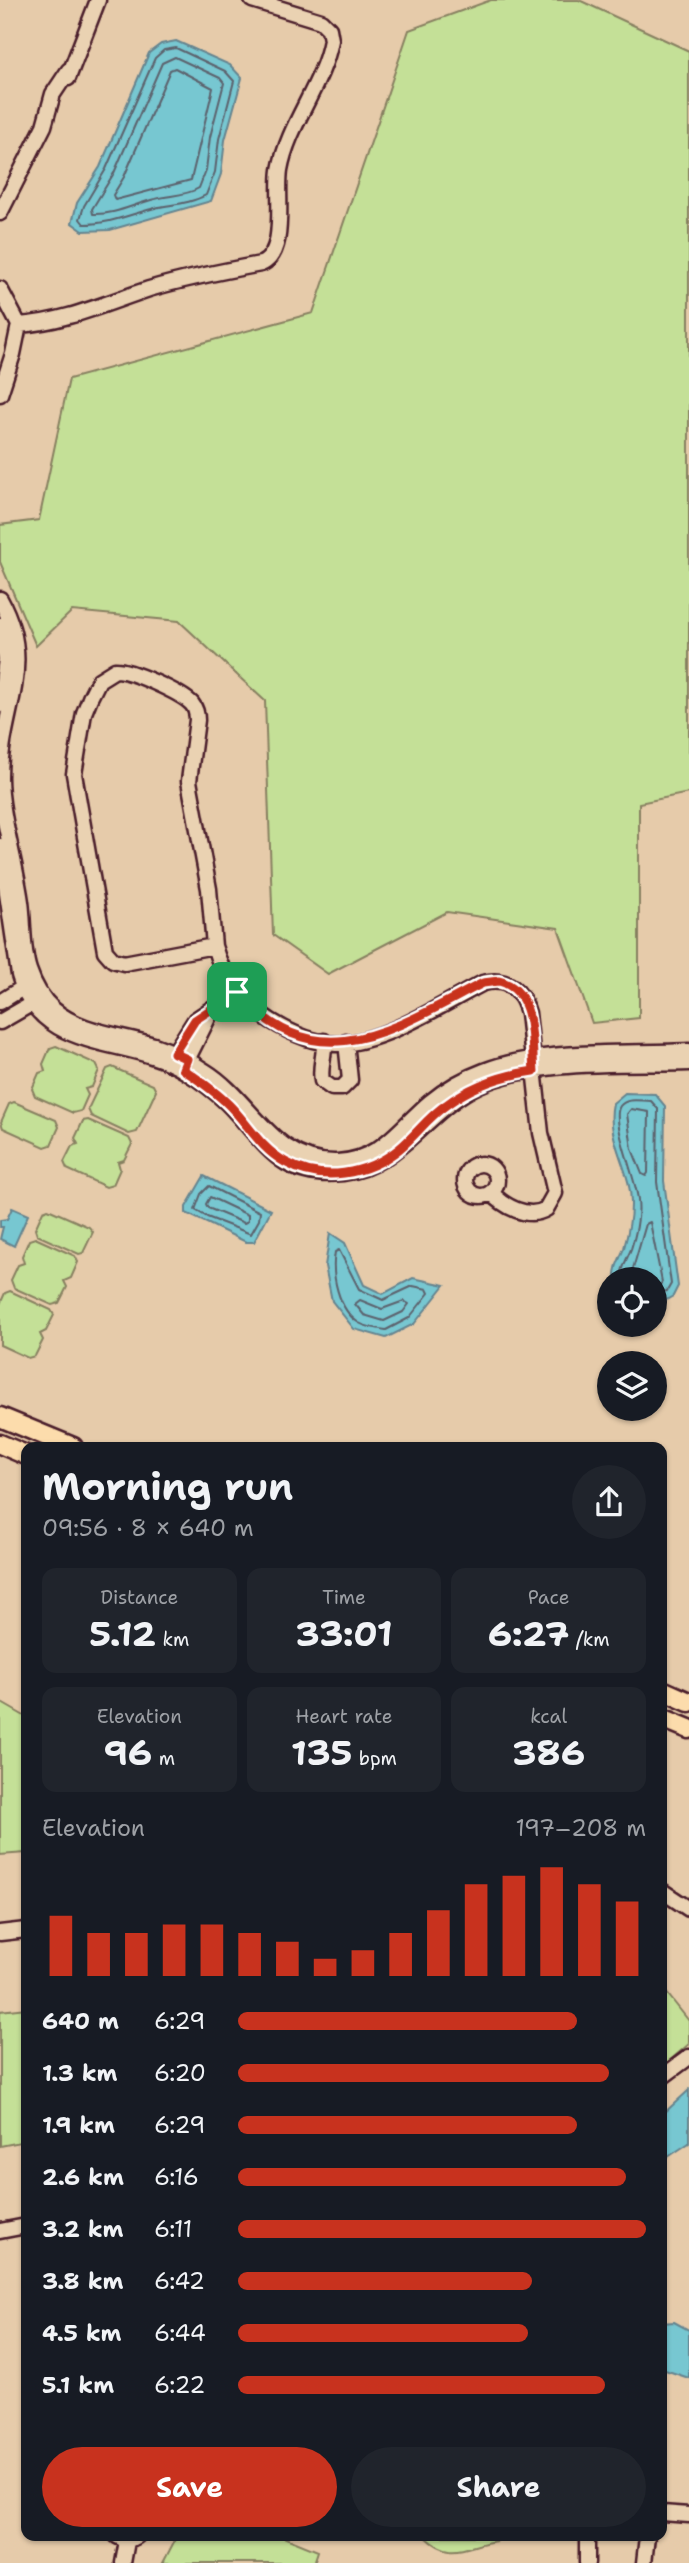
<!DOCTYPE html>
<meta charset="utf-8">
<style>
body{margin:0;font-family:"Shantell Sans",sans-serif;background:#20242c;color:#f1f3f6;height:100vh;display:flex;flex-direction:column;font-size:26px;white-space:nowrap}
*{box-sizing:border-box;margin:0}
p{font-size:23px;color:#9ea1a6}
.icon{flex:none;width:38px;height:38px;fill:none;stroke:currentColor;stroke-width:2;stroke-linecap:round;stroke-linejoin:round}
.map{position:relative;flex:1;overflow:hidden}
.sheet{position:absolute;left:21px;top:1442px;width:646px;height:1099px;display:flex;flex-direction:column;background:#171b24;border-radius:14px;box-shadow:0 2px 5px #0004}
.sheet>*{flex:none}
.buttons{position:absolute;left:597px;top:1267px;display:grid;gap:14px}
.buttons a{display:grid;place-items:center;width:70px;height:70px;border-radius:50%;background:#171b24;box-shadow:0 2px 5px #0004;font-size:35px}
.pin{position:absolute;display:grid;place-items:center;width:60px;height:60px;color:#fff;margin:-30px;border-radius:14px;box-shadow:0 4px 10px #0006}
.round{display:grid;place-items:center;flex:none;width:74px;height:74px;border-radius:37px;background:#20242c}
.summary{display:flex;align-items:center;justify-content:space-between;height:119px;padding:0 21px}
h1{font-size:38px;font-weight:700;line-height:52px}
.figures{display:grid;grid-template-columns:repeat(3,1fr);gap:10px;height:119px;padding:7px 21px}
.figures div{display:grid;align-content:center;border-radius:14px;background:#20242c;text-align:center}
.figures b{font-size:35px;font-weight:700}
.figures small{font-size:19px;font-weight:400}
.figures p{font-size:19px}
.chart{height:196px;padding:14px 21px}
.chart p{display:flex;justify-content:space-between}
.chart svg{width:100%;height:126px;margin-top:7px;stroke:#c8321e;stroke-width:6}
.button{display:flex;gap:14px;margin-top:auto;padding:14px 21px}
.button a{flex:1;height:80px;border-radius:42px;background:#c8321e;color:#fff;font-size:28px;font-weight:700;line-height:80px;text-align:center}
.button a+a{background:#20242c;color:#f1f3f6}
ul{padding:0 21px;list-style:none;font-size:23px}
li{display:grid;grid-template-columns:112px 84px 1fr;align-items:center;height:52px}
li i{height:18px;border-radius:9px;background:#c8321e}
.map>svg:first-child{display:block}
.green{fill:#c4e097;stroke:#878061;stroke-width:2}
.water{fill:#77c7d1;stroke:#65848f;stroke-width:2}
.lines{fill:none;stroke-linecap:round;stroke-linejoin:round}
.shore{stroke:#5c626d;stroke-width:2}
.minor-casing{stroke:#4a1f2b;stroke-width:19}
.major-casing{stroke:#4a1f2b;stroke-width:23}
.minor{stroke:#ead2b2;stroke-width:14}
.major{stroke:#fcdcac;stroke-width:18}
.route-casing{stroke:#fff;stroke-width:14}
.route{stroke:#c8321e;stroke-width:9}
</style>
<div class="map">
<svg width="689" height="2563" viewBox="0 0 689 2563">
<rect width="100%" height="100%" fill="#e6cbaa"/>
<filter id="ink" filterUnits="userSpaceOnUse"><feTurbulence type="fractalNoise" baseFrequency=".0143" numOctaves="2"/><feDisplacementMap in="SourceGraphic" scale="14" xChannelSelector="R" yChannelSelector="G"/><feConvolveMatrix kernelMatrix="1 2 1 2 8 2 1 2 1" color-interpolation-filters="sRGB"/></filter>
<g filter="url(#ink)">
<path class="green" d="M491,0H579L689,51V793L639,803V1018L592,1023L558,928L447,912L328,974L273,935L265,701L179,621L72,611L36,646L0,562V525L39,520L69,379L313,313L409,30Z
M56,1046L96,1064L99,1070L92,1087L85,1089L88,1095L81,1111L73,1113L35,1096L32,1089L39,1073L45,1071L43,1064L50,1048Z
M112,1067L153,1085L156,1091L137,1132L129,1134L91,1116L88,1109L107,1069Z
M14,1102L56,1120L59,1127L51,1145L45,1147L3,1128L1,1122L9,1104Z
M88,1120L129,1138L132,1144L124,1160L118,1162L120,1169L113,1185L106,1187L67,1169L64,1162L72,1146L78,1144L75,1138L83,1121Z
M48,1209L89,1227L93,1232L83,1253L79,1254L37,1235L35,1229L43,1211Z
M35,1238L75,1256L78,1262L71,1278L64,1281L67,1287L59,1303L52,1305L14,1288L11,1280L18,1265L24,1263L22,1256L29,1240Z
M10,1291L51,1310L54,1315L46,1331L40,1334L43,1340L35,1356L28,1358L0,1345V1304L5,1293Z
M0,1702L26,1717V1853L0,1855Z
M662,1987L689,2021V2044L662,2067Z
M26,2008V2141L0,2146V2011Z
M177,2536H281L318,2551L314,2563H163Z
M425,2536H501L496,2541C468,2544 452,2563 425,2536Z"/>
<path class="water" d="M176,41L230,65L242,78L225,140L221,174L211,201L110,230L83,231L72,223L77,203L100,167L149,53L161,44Z
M625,1093L655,1094L665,1106L664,1181L678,1286L673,1296L661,1303L655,1301L654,1279H615C614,1267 620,1259 624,1248C628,1234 631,1219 631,1205C632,1170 605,1140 613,1103Z
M204,1176L271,1210L254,1242H246L186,1213V1207Z
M12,1208L28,1215L14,1246L0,1239L3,1227H0V1220L7,1219Z
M330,1233L345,1243L364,1285L383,1294L413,1278L445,1285L414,1324L386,1338L354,1329L332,1301L325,1266Z
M689,2090V2143L662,2161V2115Z
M674,2322L689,2330V2378L662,2369V2323Z"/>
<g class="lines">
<path class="shore" d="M176,48L225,71L234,81L219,139L215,172L206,195C192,203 175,204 159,207C133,213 111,224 84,224L80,219L84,206L106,169L155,58L164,50Z
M175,57L220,78L224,83L210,137L206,170L199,188C186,196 170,195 155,199C134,204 115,215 93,214L92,209L114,173L162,63Z
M175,68L213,88L191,180L115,200L113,195L124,177L170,70Z
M631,1109L649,1112L648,1173L646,1176L642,1174L632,1149L627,1114Z
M209,1186L260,1212L259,1220L251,1234L207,1217L195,1210L201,1194Z
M210,1197L248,1215V1221L244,1223L208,1208L206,1204Z
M339,1250L359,1289L383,1300L413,1286L427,1289L429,1293L409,1318L386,1330C379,1329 366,1327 359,1323C338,1310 331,1274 335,1252Z
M621,1279C621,1268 627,1259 631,1249C636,1234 640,1216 638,1200C637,1181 610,1120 620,1106C627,1097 641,1101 651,1101L658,1109L657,1182L671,1284L667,1291L654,1294
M630,1279L646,1224L650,1222L662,1282L660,1285L654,1286
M360,1300L382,1309L404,1301L409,1304L403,1312L384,1321L364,1315L355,1304Z"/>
<defs>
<path id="minor" d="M68,78L98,0
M0,213L44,126L53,94L69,70
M0,289L19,325C65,322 106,303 149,289C186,278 223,271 261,264C288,253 276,196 280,170C288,124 323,85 331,40L329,29L321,21L252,0
M0,394L13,354L19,325
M0,599C37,666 0,710 0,777C0,813 16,864 21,902C24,924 22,949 29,970C34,985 41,998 53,1009C81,1033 119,1034 154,1045C173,1051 189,1060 205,1071C252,1100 273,1164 337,1162C381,1160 399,1128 430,1102C446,1089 465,1078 484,1071C544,1048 625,1054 689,1051
M0,625L6,659L0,705
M115,670C129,669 182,693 192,704C196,709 197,715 197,720L189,781L209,889L214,946L124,963L113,960L105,951L74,774L84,713L90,698L99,680Z
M0,846L19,975C42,1056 129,1035 185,1071C200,1080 215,1091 227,1103C265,1141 278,1180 343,1173C400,1167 427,1109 479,1085C536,1059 626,1065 689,1063
M214,946C223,978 242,1003 271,1021C289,1032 314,1043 336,1044C383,1044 442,1004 483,983C507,977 522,990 528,1013L541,1133L555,1193L546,1209C528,1220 503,1206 491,1192
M0,1002L29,984
M0,1022L38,1000
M324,1041C325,1056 319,1067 322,1081L332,1088H342L350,1080L346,1042
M169,1061L195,1020L237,992
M183,1068L212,1010
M465 1180a16 16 0 1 1 32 0a16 16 0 1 1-32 0Z
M662,1891L689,1909
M0,1933L26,1930
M662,2077L689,2057
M0,2231L26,2226
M662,2513L689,2515
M117,2536L127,2541L137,2536
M587,2536V2563
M123,2563L127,2541
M644,2563L647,2536"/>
<path id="major" d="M0,1417L73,1447
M0,1444L26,1455
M662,1690L689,1702
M662,1718L689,1729"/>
</defs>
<use href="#minor" class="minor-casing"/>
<use href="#major" class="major-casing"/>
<use href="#minor" class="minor"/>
<use href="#major" class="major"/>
</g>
</g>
<g class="lines" filter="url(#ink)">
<defs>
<path id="route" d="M499,981C536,990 531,1040 534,1071C502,1075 473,1085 446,1105C428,1117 416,1135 399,1149C367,1175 322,1183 285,1162C260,1148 248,1124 229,1105C215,1091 199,1080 183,1069L187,1059L174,1053L195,1020L237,992C318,1084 396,1027 483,983Z"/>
</defs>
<use href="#route" class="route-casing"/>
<use href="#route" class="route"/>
</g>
</svg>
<div class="buttons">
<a><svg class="icon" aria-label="locate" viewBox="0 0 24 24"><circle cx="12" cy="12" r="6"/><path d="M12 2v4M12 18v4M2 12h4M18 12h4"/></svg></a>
<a><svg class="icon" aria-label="layers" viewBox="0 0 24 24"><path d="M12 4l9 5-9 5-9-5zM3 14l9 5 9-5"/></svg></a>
</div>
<div class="pin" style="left:237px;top:992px;background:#1e9e55"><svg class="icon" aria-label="arrive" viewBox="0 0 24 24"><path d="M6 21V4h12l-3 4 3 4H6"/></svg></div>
<section class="sheet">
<div class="summary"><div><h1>Morning run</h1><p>09:56 · 8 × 640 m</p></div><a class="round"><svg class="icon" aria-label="share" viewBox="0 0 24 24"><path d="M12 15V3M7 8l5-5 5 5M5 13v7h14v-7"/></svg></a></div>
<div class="figures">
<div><p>Distance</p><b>5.12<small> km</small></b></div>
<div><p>Time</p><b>33:01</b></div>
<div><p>Pace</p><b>6:27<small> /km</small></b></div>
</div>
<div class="figures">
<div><p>Elevation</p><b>96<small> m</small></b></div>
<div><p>Heart rate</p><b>135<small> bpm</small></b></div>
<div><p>kcal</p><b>386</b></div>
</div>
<div class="chart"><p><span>Elevation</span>197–208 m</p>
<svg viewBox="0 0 160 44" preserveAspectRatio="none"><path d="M5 44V23M15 44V29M25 44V29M35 44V26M45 44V26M55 44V29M65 44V32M75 44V38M85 44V35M95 44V29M105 44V21M115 44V12M125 44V9M135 44V6M145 44V12M155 44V18"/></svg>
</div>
<ul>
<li><b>640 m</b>6:29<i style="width:83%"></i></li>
<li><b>1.3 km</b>6:20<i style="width:91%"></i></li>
<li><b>1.9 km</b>6:29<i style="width:83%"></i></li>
<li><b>2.6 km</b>6:16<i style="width:95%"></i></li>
<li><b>3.2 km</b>6:11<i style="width:100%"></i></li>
<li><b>3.8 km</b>6:42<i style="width:72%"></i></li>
<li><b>4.5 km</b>6:44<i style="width:71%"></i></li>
<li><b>5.1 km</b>6:22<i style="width:90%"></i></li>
</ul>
<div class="button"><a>Save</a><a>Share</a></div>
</section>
</div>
